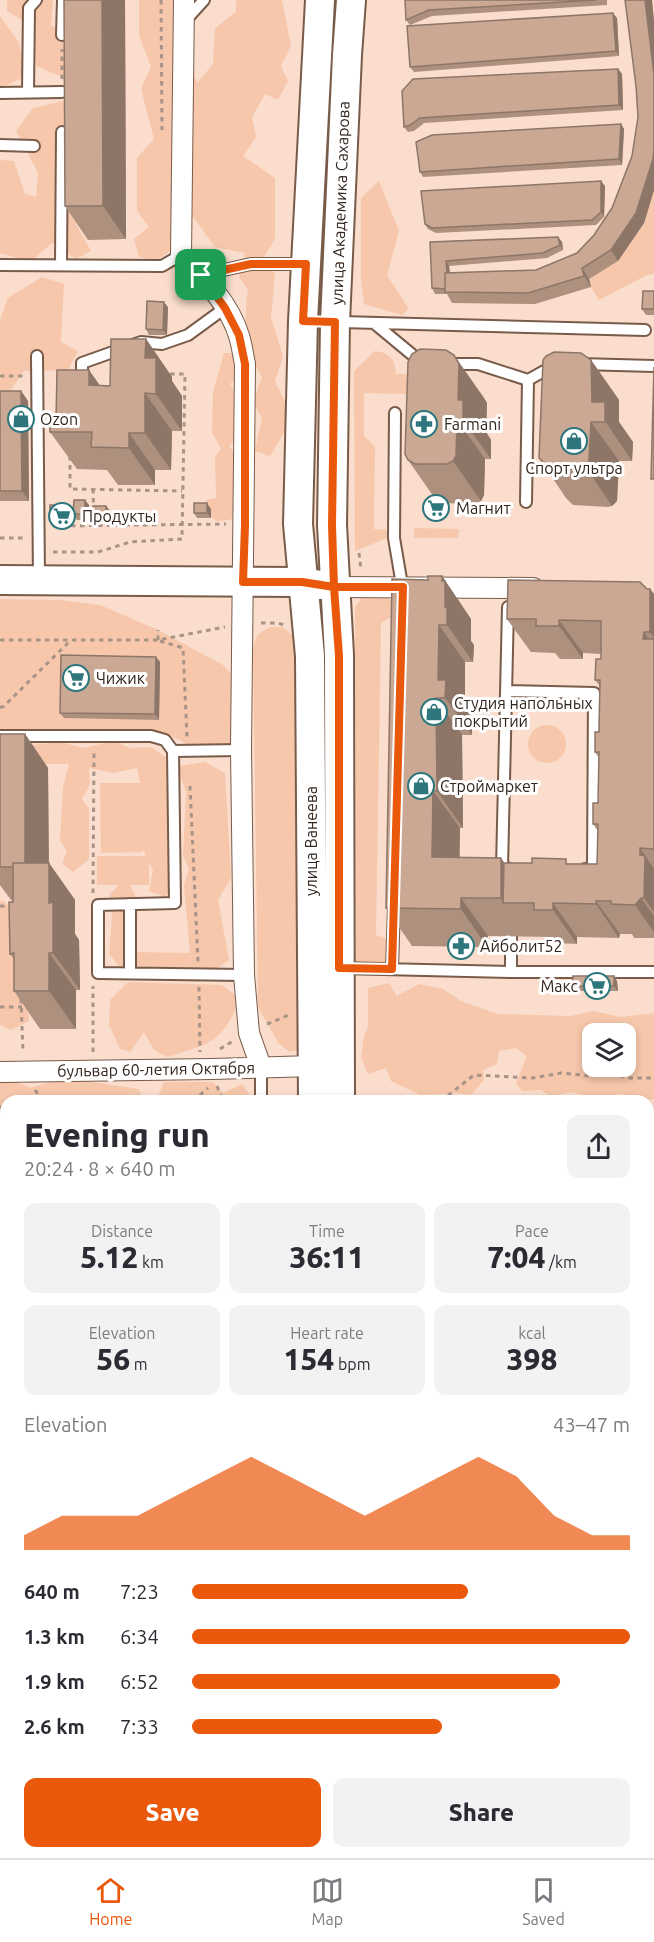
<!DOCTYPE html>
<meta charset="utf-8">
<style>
body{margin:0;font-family:Ubuntu,sans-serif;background:#f2f2f3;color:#2b2b33;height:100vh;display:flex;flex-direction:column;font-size:22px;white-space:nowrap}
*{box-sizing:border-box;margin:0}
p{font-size:20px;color:#7c7c81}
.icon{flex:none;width:33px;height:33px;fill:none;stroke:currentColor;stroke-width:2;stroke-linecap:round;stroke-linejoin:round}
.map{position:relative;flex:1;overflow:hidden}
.side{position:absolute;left:0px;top:1095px;width:654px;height:764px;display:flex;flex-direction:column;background:#fff;border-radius:18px 18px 0 0;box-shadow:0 3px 9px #0003}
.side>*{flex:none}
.buttons{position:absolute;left:582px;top:1023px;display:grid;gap:12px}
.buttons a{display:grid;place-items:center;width:54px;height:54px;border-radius:12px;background:#fff;box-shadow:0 3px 9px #0003;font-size:30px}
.pin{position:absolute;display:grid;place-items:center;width:51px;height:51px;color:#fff;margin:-26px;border-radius:12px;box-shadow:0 3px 9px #0006}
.round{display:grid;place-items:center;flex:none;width:63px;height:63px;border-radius:12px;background:#f2f2f3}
.headline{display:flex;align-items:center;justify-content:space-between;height:102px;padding:0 24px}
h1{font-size:33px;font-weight:800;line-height:45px}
.metrics{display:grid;grid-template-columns:repeat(3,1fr);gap:9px;height:102px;padding:6px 24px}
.metrics div{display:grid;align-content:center;border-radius:12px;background:#f2f2f3;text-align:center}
.metrics b{font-size:30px;font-weight:800}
.metrics small{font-size:16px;font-weight:400}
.metrics p{font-size:16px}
.chart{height:168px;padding:12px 24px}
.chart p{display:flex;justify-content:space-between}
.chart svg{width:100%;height:108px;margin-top:6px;fill:#ea580c;opacity:.7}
.primary-button{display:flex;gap:12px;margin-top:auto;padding:12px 24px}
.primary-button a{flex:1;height:69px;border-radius:12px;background:#ea580c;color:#fff;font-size:24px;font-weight:800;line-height:69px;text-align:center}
.primary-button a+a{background:#f2f2f3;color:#2b2b33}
ul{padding:0 24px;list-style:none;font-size:20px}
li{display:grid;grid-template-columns:96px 72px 1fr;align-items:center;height:45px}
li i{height:15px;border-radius:8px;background:#ea580c}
.menu{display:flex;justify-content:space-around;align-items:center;height:84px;border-top:2px solid #e1e1e2;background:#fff;font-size:16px;color:#7c7c81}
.menu a{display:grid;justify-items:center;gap:3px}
.menu .on{color:#ea580c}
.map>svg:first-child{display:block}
.green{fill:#f6c7ab;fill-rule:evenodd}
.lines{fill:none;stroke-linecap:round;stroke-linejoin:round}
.lane-casing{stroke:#795b49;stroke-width:14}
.street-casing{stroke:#795b49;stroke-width:22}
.secondary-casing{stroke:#795b49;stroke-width:32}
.path{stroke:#a99386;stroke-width:3;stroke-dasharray:4.5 4.5;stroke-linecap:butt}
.lane{stroke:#fff;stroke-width:10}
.street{stroke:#fff;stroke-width:20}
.secondary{stroke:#fff;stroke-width:28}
.wall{fill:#ae907f}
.shaded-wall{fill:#8d7668}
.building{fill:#caa894;stroke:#8d7668;stroke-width:1.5}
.route-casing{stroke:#fff;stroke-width:12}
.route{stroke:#ea580c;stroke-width:8}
.labels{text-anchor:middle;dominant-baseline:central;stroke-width:6;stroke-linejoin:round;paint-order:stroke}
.street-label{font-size:16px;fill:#32251d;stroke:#fff}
.poi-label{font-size:16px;fill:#32251d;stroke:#fff;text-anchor:start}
</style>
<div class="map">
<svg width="654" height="1858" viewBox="0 0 654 1858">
<rect width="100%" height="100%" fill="#faddcd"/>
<path class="green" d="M7,0H53L51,25L77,38L67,79L36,66L35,27L7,11Z
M139,0H184L177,56L198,82L213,64L215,28L236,12V0H282L291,46L281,66L288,81L278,100L265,94L252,117L256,137L243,156L275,178V239L264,257L275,274L271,318L283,356L275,381L288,408L285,431L270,456L255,451L262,418L253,402L262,377C245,350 243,321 248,290L239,277L245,253L215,247L193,217L179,222L177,246L156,261L139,257L134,239L149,227L137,211V158L154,139L141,89L151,66L139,36Z
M0,16L19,43L25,77L2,87H0Z
M67,100L81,210L76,224L91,251L76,259L52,243L30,262L0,253V160L14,161L25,194L36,197L38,173L16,131L33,108Z
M379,181L399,231L387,275L409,309L402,315L364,304L361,279V198Z
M654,181V274L647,275L599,300L591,287L589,279Z
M42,277L64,284L61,342L78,351L68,370L24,371L7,395L0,397V320L8,298Z
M375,351C390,353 395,359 396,374L427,375L410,394L364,393V436L375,446L374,529L387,530V538L355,551L354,371Z
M224,353H237L240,374L230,384L239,396L240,433L229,446L239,459V493L231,520L217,521L204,512L206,500L216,498L215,457L221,449L212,432L213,392Z
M414,528L459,529L458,538H414Z
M384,594L392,602L393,616L381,623L376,935L385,938C392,950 391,963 383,974C370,975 362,978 356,964L355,607L363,596Z
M0,599L59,600L100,605L158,630L223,665L234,677L237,748L188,746L180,740L157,731L0,730Z
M270,627H283L293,636L296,649L298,928L306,937V950L298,954V991L301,993V1018L298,1019V1050L290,1052L279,1044L258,1007L253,647L258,634Z
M528 744a19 19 0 1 1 38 0a19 19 0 1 1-38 0Z
M113,741L130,748L151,747L179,766L205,762L225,773L231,878L218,900L229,960L215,970L183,980L122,970L109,954L112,918L110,894L119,885H97V856H146L143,849L142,852L101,853L100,783H140L137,768L113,773L89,768L90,784L82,799L89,809V859L73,872L62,864L67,851L60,840L63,787L69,764H20V746L60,742L84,748ZM181,778L186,792L183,855L189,869L184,885L190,953L132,952C136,933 143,899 129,885H149V863L153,869L149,891L165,897L177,884L172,817L166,780Z
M0,901H3L29,919L27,962L29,1021L11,1030L0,1025Z
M128,982L222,985L240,999C221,1044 211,1043 167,1057L154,1050L144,1032L130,1052L120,1049L109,1025L110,1000Z
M389,983L397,996L419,984L443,989L461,1001L497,1014L571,1016L593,1011L621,1017L654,1013V1099L645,1100L620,1094L592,1099L573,1092L550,1096L541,1090L522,1091L516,1083L527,1056L516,1048L499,1051L497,1064L483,1070L484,1080L471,1095L458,1093L420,1095L391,1081L386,1068L368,1074L361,1057L364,1036L368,1027V988ZM592,1034H626V1066H592Z
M64,1078L139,1089L143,1101H6V1120H0V1081L12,1079L30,1088Z
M164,1082H213L223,1093L242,1084L254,1101H156Z
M254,1853V1858H84V1853Z"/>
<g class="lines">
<defs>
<path id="lane" d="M184,22L204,0
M62,35L63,0
M28,92L29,8L36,0
M0,93L62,92
M0,145L34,146
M0,265L162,266L181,255
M61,265L62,132
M201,275L251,264H305
M303,321L645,330
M374,323L421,362
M37,356L39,580
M448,364H478L528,380L553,366
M579,364L654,366
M82,383V363L141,342L162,344L188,335L225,308
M395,413L394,538L403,591
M526,502L528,380
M506,691L594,693L593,869H585
M0,736H151L165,740L173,751L241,750
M173,751L175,903L98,905V973L244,975
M507,868H502L508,607
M339,968L511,972H654
M392,969L394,906
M511,972V936
M130,973V904
M261,1067V1101
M263,1858V1852"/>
<path id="street" d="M184,0L181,255C204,277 230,305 239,336C242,345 243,355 245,364L241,750L244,975L249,1033L261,1067
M335,587L533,588
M0,1072L212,1069L313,1066"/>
<path id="secondary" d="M0,580L302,582L321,585
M313,1101L310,656L298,524L303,321L320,0
M340,1101L339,655L332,525L335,322L347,55L351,0
M345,1852V1858
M312,1858V1852"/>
</defs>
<use href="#lane" class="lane-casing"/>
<use href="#street" class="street-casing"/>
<use href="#secondary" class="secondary-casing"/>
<path class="path" d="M161,0L162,130
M62,79V49
M0,376H24
M70,456V489L182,491
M93,489L94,525
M53,526L226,524
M0,538H25
M53,552H98L130,542L182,539L185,374H167
M359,553L361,570
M261,623H278L284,625
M0,640H158L225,627
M158,640V630
M160,641L183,648L187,737
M0,707H3L70,641
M190,786L198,962
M93,893L94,749
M0,906L13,907
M199,987L200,1052
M21,999L23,1052
M0,1007H22
M267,1024L291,1014
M220,1049L233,1041
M93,1052V986
M217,1086L223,1101
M35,1090L43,1101
M193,1101L208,1088
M441,1101L474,1075L533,1078L561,1073L592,1076L612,1073L628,1078H654
M0,1107H6
M0,1453H6
M107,1852V1858
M211,1852L215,1858"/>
<use href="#lane" class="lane"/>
<use href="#street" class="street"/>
<use href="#secondary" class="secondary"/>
</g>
<path class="wall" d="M64,0H125L126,239L88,240L65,206Z
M405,0H607V5L432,16L410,25L406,20Z
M625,0H652L654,22V190L644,223L618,261L589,279L591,287L535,304L452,303L447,294H435L432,288L430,242L558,237L562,242L563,250L547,258L449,266L450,273L536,270L577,253L594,235L612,208L632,156L638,117L636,86Z
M617,18L619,56L414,72L410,67Z
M618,69L622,74L623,110L424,123L414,131L408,132L404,127L402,91Z
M621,124L624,129L622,165L423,177L420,172Z
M605,186L604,217L596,225L436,233L428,229L425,224Z
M654,291V315H646L642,309Z
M168,307L167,335H149L146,329Z
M146,339L172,377V381L182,396V431H172L171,470H155V485H118L107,470L77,469L50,432L56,421L100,385L110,386Z
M591,360L619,400V422L633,442L632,461H619L617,501L612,506L608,507L573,505L566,498L539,458Z
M0,391H21L28,401L29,501H0Z
M482,395L487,403L486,432L491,440V459H485L484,495L481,501L474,504L443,503L436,500L408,460Z
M89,505L88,520H77L73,514Z
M106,506L110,511V520H97L93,515Z
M211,509V518H197L194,513Z
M70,511V521H54L50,515Z
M442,576L471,619V641L474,645L473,662H465V707L472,718V735H462L463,828H460L459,858H501L504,863L597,864L598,831L593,824L598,803L599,758L595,752L599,732L600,686L595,680L601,659V654L583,653V659H560L555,653L531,652L507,619L647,589H650L654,594V938H634L632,934H620L619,938L577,937V944L557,943L552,937L488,936L487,947L412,946L386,908L428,580Z
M156,657L160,662L159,720L64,718L60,713Z
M0,734H25L48,768L49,863L75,900V934L79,940L80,990H76V1029H40L14,991V959L10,954L13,900H11L0,885Z
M617,981L618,991H576L573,986Z
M648,1428H654V1517H648Z
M0,1528H6V1675H0Z
M648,1673L654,1674V1697L648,1689Z
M0,1722L71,1852V1858H0Z"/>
<path class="shaded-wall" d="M102,0H125L126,239L103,206Z
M645,0H652L654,22V75Z
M613,13L617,18L619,56L616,51Z
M618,69L622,74L623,110L619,105Z
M621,124L624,129L622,165L619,159Z
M654,150V190L644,223L618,261L611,250Z
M601,181L605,186L604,217L601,212Z
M558,237L562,242L563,250L560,245Z
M446,261L449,266L452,292L449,290Z
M582,268L589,279L591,287L584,276Z
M164,302L168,307L167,335L163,330Z
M146,339L172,377V381L182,396V431L156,394L145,358Z
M454,355L482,395L487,403L486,432L491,440V459L463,420L458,400Z
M591,360L619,400V422L633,442L632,461L592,402Z
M89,370L116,408L89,385Z
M21,391L28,401L29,501L22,491Z
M145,393L172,431L171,470L145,433Z
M457,420L485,459L484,495L481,501L453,461Z
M591,422L619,461L617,501L612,506L585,466Z
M129,433L155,470V485L129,448Z
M85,500L89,505L88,520L85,514Z
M207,503L211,509V518L207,513Z
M66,506L70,511V521L66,515Z
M106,506L110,511V520L106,515Z
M442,576L471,619V641L474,645L473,662L447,625Z
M650,589L654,594V638L650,632Z
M559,620L583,653V659L559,626Z
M439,625L465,662V707L472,718V735L445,698L438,680Z
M644,632L654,647L643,639Z
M156,657L160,662L159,720L155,714Z
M436,698L462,735L463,828L437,791Z
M25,734L48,768L49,900L25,867Z
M433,791L460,828L459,895L432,857Z
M640,848L654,869V912L644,898Z
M501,858L528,896L503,903L501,898Z
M49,863L75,900V934L79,940L80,990L53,953L49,903Z
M461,898L488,936L487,947L461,909Z
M641,898L654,916V932L635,905Z
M596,901L620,934L619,938L596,904Z
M553,903L577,937V944L553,910Z
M49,953L76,990V1029L49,991Z
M614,976L617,981L618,991L614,986Z
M71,1852V1858H61L58,1853Z"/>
<path class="building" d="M64,0H102L103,206H65Z
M405,0H596L429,10L406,20Z
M625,0H645L654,75V150L653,159L636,213L611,250L582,268L584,276L528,293L445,292V273L536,270L577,253L594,235L612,208L632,156L638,117L636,86Z
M613,13L616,51L410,67L407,26Z
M618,69L619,105L420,118L410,125L404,127L402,91L413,79Z
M621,124L619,159L420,172L416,142L432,135Z
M601,181V212L592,220L432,228L425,224L421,191Z
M558,237L560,245L543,253L446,261L447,273H445V289L432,288L430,242Z
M643,291H654V309H642Z
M147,301L164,302L163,330L146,329Z
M111,339H146L145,358H156V394L145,393V433H129V448L91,447L92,432H50V421H56L57,370H89V385L110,386Z
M420,349L446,350L454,355L459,364L458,400H463V420H457L456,456L453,461L447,464H415L408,460L405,454L408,362L412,354Z
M554,352L581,353L591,360L592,402H605V422H591L589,461L585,466L580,467L546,465L539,458L543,360L546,356Z
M654,367V479H651Z
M0,391H21L22,491H0Z
M74,500H85V514H73Z
M194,503H207V513H194Z
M50,505L66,506V515H50Z
M93,506H106V515H93Z
M428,576H442V581H445V607H447V625H439L438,680H446L445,698H436L437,791H433L432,857L501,858V898H461V909L386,908L392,579L428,580Z
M508,580L640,582L647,589H650V632H644L643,639H654V849L640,848V855L645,856L644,898H641L635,905L611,904V901H596V904L553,903V910H534V903H503L504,863H532V858L566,859V864H597L598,824H593V803H598L599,752H595V732H599L600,680H595L596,659H601V621L559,620V626H536V619H507Z
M61,655L156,657L155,714L60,713Z
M0,734H25V863H13V867H0Z
M13,863H49V903L53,902V953H49V991H14V953L10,954L9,902H13Z
M573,976H614V986H573Z
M648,1428H654V1498H648Z
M0,1528H6V1656H0Z
M648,1673L654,1674V1683H648Z
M0,1722H6V1852L58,1853H40V1858H23V1854H0Z"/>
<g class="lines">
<defs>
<path id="route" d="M201,275L225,308L239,335L245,364V525L243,582H302L334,587L339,656V968L392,969L403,587H334L332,525L335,322L303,321L306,264H251L201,275"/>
</defs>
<use href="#route" class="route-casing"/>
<use href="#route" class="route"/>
</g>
<defs>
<symbol id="shop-ring" viewBox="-11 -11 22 22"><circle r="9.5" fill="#fff" stroke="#2c767c" stroke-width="1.5"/><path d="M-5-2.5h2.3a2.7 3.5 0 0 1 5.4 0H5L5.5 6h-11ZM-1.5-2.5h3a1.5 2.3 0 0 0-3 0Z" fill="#2c767c"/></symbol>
<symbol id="pharmacy-ring" viewBox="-11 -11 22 22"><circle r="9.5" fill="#fff" stroke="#2c767c" stroke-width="1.5"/><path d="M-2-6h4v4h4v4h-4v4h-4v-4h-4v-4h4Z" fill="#2c767c"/></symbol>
<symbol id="supermarket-ring" viewBox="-11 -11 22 22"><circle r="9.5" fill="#fff" stroke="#2c767c" stroke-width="1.5"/><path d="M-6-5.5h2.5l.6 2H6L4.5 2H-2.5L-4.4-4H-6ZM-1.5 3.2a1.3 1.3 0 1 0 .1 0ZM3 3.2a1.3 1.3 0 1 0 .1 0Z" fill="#2c767c"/></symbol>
</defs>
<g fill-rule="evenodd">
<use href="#shop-ring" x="6" y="404" width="30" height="30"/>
<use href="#pharmacy-ring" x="409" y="409" width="30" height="30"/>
<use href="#shop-ring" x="559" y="426" width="30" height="30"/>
<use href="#supermarket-ring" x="421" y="493" width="30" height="30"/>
<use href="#supermarket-ring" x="47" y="501" width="30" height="30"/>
<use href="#supermarket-ring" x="61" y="663" width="30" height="30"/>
<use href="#shop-ring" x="419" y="697" width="30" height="30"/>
<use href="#shop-ring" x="406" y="771" width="30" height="30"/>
<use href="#pharmacy-ring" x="446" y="931" width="30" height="30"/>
<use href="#supermarket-ring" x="582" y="971" width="30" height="30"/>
</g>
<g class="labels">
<g class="street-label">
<text transform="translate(340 203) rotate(-88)">улица Академика Сахарова</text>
<text transform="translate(311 841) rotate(-90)">улица Ванеева</text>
<text transform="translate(156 1069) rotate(-1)">бульвар 60-летия Октября</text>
</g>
<g class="poi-label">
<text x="40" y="419">Ozon</text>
<text x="444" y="424">Farmani</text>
<text x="574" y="468" text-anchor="middle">Спорт ультра</text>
<text x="456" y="508">Магнит</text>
<text x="82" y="516">Продукты</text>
<text x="96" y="678">Чижик</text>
<text x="454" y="703">Студия напольных<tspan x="454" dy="18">покрытий</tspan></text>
<text x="440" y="786">Строймаркет</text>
<text x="480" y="946">Айболит52</text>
<text x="578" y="986" text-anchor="end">Макс</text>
</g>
</g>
</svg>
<div class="buttons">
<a><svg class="icon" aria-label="layers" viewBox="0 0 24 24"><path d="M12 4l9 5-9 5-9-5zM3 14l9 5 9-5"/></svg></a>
</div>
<div class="pin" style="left:201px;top:275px;background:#1e9e55"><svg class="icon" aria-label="arrive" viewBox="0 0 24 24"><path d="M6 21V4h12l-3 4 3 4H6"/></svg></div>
<section class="side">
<div class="headline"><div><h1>Evening run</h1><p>20:24 · 8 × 640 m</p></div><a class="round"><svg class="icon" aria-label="share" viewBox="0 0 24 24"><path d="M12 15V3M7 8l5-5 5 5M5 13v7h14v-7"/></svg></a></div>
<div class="metrics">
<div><p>Distance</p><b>5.12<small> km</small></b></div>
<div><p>Time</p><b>36:11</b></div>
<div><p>Pace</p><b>7:04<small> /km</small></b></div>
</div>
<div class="metrics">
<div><p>Elevation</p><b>56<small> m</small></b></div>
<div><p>Heart rate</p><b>154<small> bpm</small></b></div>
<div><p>kcal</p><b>398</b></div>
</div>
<div class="chart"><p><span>Elevation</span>43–47 m</p>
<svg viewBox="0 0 160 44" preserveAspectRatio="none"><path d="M0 44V38L10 30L20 30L30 30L40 22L50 14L60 6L70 14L80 22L90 30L100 22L110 14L120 6L130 14L140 30L150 38L160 38V44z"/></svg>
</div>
<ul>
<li><b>640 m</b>7:23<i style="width:63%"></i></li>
<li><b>1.3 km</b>6:34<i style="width:100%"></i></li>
<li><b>1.9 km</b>6:52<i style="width:84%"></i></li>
<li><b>2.6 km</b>7:33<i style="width:57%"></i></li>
</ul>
<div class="primary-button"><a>Save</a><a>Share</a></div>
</section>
</div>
<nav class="menu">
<a class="on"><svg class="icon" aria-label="home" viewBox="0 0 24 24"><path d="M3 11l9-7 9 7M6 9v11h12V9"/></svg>Home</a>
<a><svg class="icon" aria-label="map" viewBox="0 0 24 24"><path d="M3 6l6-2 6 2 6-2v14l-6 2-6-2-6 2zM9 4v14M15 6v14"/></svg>Map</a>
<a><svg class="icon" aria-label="saved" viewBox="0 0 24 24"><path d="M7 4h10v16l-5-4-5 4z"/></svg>Saved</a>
</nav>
